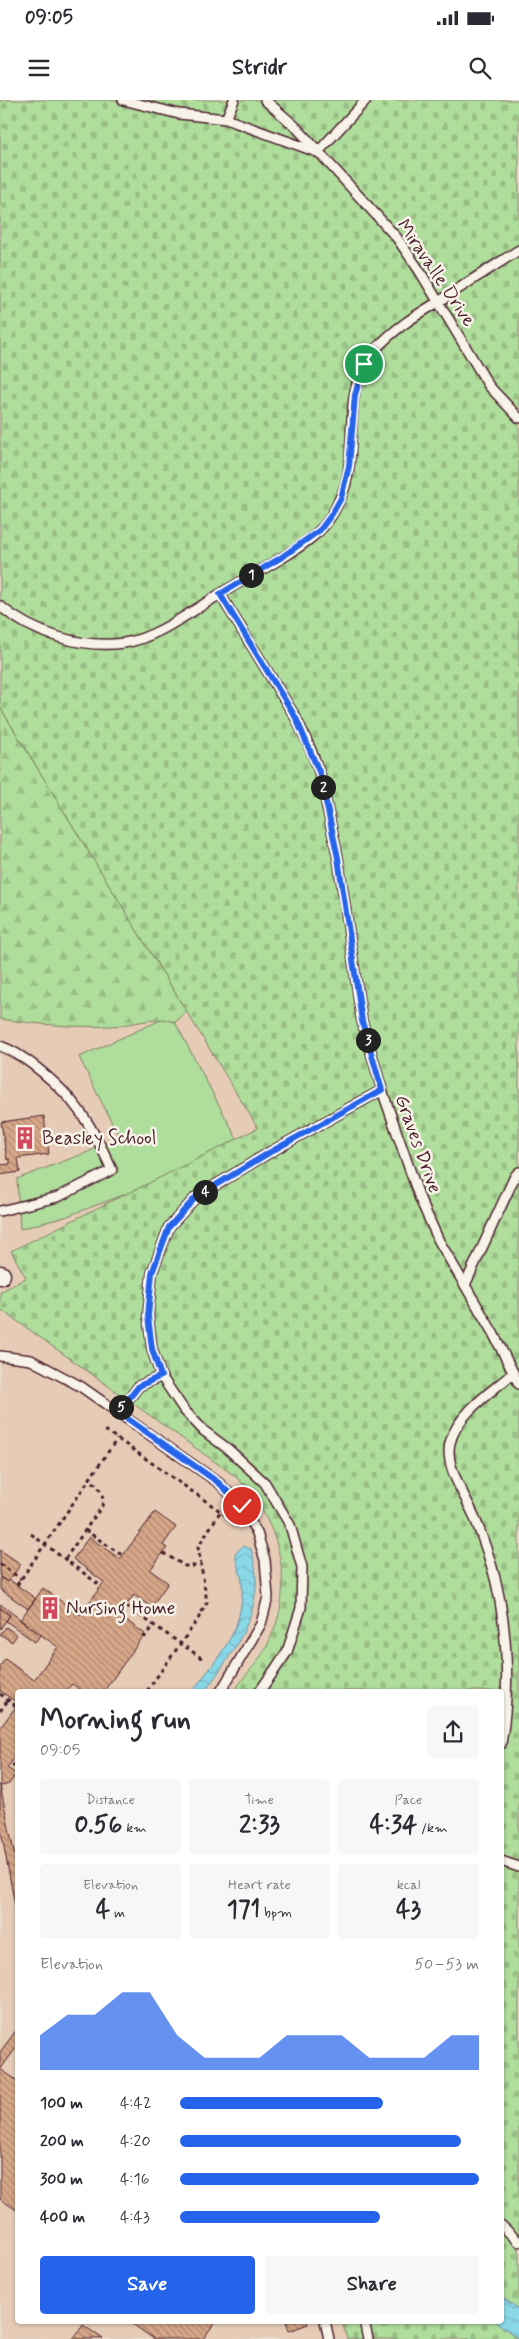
<!DOCTYPE html>
<meta charset="utf-8">
<style>
body{margin:0;font-family:Mynerve,sans-serif;background:#f7f7f7;color:#2b2b33;height:100vh;display:flex;flex-direction:column;font-size:19px;white-space:nowrap}
*{box-sizing:border-box;margin:0}
p{font-size:16px;color:#7c7c81}
.icon{flex:none;width:28px;height:28px;fill:none;stroke:currentColor;stroke-width:2;stroke-linecap:round;stroke-linejoin:round}
.map{position:relative;flex:1;overflow:hidden}
.panel{position:absolute;left:15px;top:1589px;width:489px;height:635px;display:flex;flex-direction:column;background:#fff;border-radius:5px;box-shadow:0 1px 4px #0004}
.panel>*{flex:none}
.pin{position:absolute;display:grid;place-items:center;width:42px;height:42px;color:#fff;margin:-21px;border:2px solid #fff;border-radius:50%;box-shadow:0 1px 5px #0007}
.km{position:absolute;width:25px;height:25px;margin:-12px;border-radius:50%;background:#222;color:#fff;font-size:14px;line-height:25px;text-align:center}
.round{display:grid;place-items:center;flex:none;width:52px;height:52px;border-radius:5px;background:#f7f7f7}
.overview{display:flex;align-items:center;justify-content:space-between;height:85px;padding:0 25px}
h1{font-size:28px;font-weight:800;line-height:38px}
.figures{display:grid;grid-template-columns:repeat(3,1fr);gap:8px;height:85px;padding:5px 25px}
.figures div{display:grid;align-content:center;border-radius:5px;background:#f7f7f7;text-align:center}
.figures b{font-size:25px;font-weight:800}
.figures small{font-size:14px;font-weight:400}
.figures p{font-size:14px}
.chart{height:140px;padding:10px 25px}
.chart p{display:flex;justify-content:space-between}
.chart svg{width:100%;height:90px;margin-top:5px;fill:#2563eb;opacity:.7}
.action{display:flex;gap:10px;margin-top:auto;padding:10px 25px}
.action a{flex:1;height:58px;border-radius:5px;background:#2563eb;color:#fff;font-size:20px;font-weight:800;line-height:58px;text-align:center}
.action a+a{background:#f7f7f7;color:#2b2b33}
ul{padding:0 25px;list-style:none;font-size:16px}
li{display:grid;grid-template-columns:80px 60px 1fr;align-items:center;height:38px}
li i{height:12px;border-radius:6px;background:#2563eb}
.status{display:flex;justify-content:space-between;align-items:center;height:35px;padding:0 25px;background:#fff;direction:ltr}
.status svg{height:14px;fill:currentColor}
header{display:flex;justify-content:space-between;align-items:center;height:65px;padding:0 25px;background:#fff;font-size:22px;font-weight:800}
.map>svg:first-child{display:block}
.built{fill:#e6ccb7}
.forest{fill:url(#forest-firs);stroke:#7c7e63}
.cemetery{fill:url(#cemetery-stones);stroke:#7c7e63}
.pitch{fill:#afdd9b;stroke:#7c7e63}
.water{fill:url(#water-waves);stroke:#708e9c}
.building{fill:url(#building-back-hatch);stroke:#4a1f2b}
.lines{fill:none;stroke-linecap:round;stroke-linejoin:round}
.service-casing{stroke:#4a1f2b;stroke-width:12}
.minor-casing{stroke:#4a1f2b;stroke-width:21}
.path{stroke:#4a1f2b;stroke-width:3;stroke-dasharray:4 4;stroke-linecap:butt}
.service{stroke:#f7f3e8;stroke-width:9}
.minor{stroke:#f7f3e8;stroke-width:18}
.path-bridge{stroke:#4a1f2b;stroke-width:3;stroke-dasharray:4 4;stroke-linecap:butt}
.route-casing{stroke:#fff;stroke-width:10}
.route{stroke:#2563eb;stroke-width:6}
.labels{text-anchor:middle;dominant-baseline:central;stroke-width:5;stroke-linejoin:round;paint-order:stroke}
.street-label{font-size:19px;fill:#4a1f2b;stroke:#f7f3e8}
.poi-label{font-size:19px;fill:#4a1f2b;stroke:#f7f3e8;text-anchor:start}
</style>
<div class="status"><b>09:05</b><svg viewBox="0 0 49 12"><path d="M0 12V9h3v3zM5 12V6h3v6zM10 12V3h3v9zM15 12V0h3v12zM26 1h20v11H26zM47 4h2v5h-2z"/></svg></div>
<header><svg class="icon" aria-label="menu" viewBox="0 0 24 24"><path d="M4 6h16M4 12h16M4 18h16"/></svg>Stridr<svg class="icon" aria-label="search" viewBox="0 0 24 24"><circle cx="10" cy="10" r="6"/><path d="M15 15l6 6"/></svg></header>
<div class="map">
<svg width="519" height="2239" viewBox="0 0 519 2239">
<defs>
<pattern id="forest-firs" width="22" height="20" patternUnits="userSpaceOnUse" patternTransform="scale(1.25)"><rect width="22" height="20" fill="#afdd9b"/><path d="M5 1l3.5 6h-7zM16 11l3.5 6h-7z" fill="#98bd86"/></pattern>
<pattern id="cemetery-stones" width="16" height="16" patternUnits="userSpaceOnUse" patternTransform="scale(1.25)"><rect width="16" height="16" fill="#afdd9b"/><path d="M2 7V4a2 2 0 0 1 4 0v3zM10 15v-3a2 2 0 0 1 4 0v3z" fill="#98bd86"/></pattern>
<pattern id="water-waves" width="16" height="10" patternUnits="userSpaceOnUse" patternTransform="scale(1.25)"><rect width="16" height="10" fill="#89d8e8"/><path d="M0 5q4-4 8 0t8 0" fill="none" stroke="#78b9c7"/></pattern>
<pattern id="building-back-hatch" width="6" height="6" patternUnits="userSpaceOnUse" patternTransform="scale(1.25)"><rect width="6" height="6" fill="#d6a788"/><path d="M-1 5l2 2M0 0l6 6M5-1l2 2" fill="none" stroke="#b0876f"/></pattern>
</defs>
<rect width="100%" height="100%" fill="#eddccb"/>
<filter id="ink" filterUnits="userSpaceOnUse"><feTurbulence type="fractalNoise" baseFrequency=".02" numOctaves="2"/><feDisplacementMap in="SourceGraphic" scale="10" xChannelSelector="R" yChannelSelector="G"/><feConvolveMatrix kernelMatrix="1 2 1 2 8 2 1 2 1" color-interpolation-filters="sRGB"/></filter>
<g filter="url(#ink)">
<path class="built" d="M0,607L258,1028L11,1150L26,1178L0,1192Z
M0,1209L235,1376L260,1403L268,1418L282,1464V1482L277,1516L271,1538L234,1591H18V2221H342L347,2239H0Z"/>
<path class="forest" d="M0,607L187,912L175,922C154,916 133,925 111,926C74,928 36,924 0,919Z"/>
<path class="cemetery" d="M0,0H519V2239H347L342,2221H501V1591H234C246,1574 263,1557 271,1537C296,1481 278,1418 235,1376L0,1209V1192L26,1178L11,1151L258,1028L0,607Z"/>
<path class="pitch" d="M163,919L175,922L237,1039L131,1092L65,1117L20,1129L17,1079L88,1052L119,1037L79,957Z"/>
<path class="water" d="M243,1446L251,1449C269,1506 236,1548 205,1591H193C219,1555 244,1532 242,1484C242,1474 236,1464 235,1454Z
M501,2197L519,2209V2239L495,2221H501Z"/>
<path class="building" d="M44,1016L49,1054L18,1058L20,1072L0,1075V1065L10,1064V1059L7,1060L1,1022Z
M155,1412L176,1427L163,1445L167,1448L150,1470L168,1483L151,1507L134,1495L119,1515L145,1534L104,1591H82L72,1584L66,1591H18V1603L0,1591V1566L5,1559L34,1580L58,1547L20,1520L43,1488L80,1515L104,1482L73,1459L89,1437L120,1459Z
M0,1450L21,1464L8,1482L0,1477Z
M0,1477L8,1482L10,1480L36,1499L28,1509L0,1489Z
M0,1504L41,1535L35,1542L6,1521L10,1515L0,1508Z
M0,1508L10,1515L0,1529Z
M6,1527L17,1535L12,1542L0,1534Z
M18,1604V1653L7,1668L16,1674L9,1684L2,1686L0,1685V1628Z
M0,1685L18,1771V1822L0,1725Z
M18,1928V1945L0,1970V1952Z
M0,1969L18,1981V2111L0,2099Z
M128,2221H216L203,2239H154Z
M286,2221H307L308,2224L289,2231Z
M83,2225L103,2239H73Z"/>
<g class="lines">
<defs>
<path id="service" d="M123,0L179,14L226,19L317,52
M265,0L296,27L397,138L419,170L489,286L519,318
M226,19L234,0
M318,52L366,0
M220,494L296,618L310,648L320,674L338,758L362,921L382,990L420,1099L439,1141L493,1233L519,1284
M0,506C32,533 81,549 124,543C158,538 197,507 227,490C257,471 293,455 319,431C328,423 335,410 340,399C362,354 338,291 374,251C393,229 418,214 443,199C468,182 494,166 519,150
M0,946C26,955 62,987 78,1009C92,1027 103,1050 112,1070L58,1097L0,1111
M465,1185L515,1076L519,1072
M0,1256L31,1260L80,1286L219,1383L242,1406L257,1433L265,1460L268,1497L261,1524L221,1591
M118,1312L139,1286L161,1276
M260,1591L287,1552L301,1508L302,1467L290,1425L265,1383L228,1349L204,1331L184,1310L161,1276L152,1249L148,1216L152,1173L169,1127L196,1097L272,1051L382,990
M501,1644C510,1592 508,1533 496,1482C491,1462 484,1441 476,1421C468,1398 444,1369 450,1343C457,1314 491,1292 512,1274
M501,1761L519,1767
M501,2125L519,2142
M325,2221L329,2239
M364,2221L368,2239"/>
<path id="minor" d="M0,1175H1"/>
</defs>
<use href="#service" class="service-casing"/>
<use href="#minor" class="minor-casing"/>
<path class="path" d="M105,1330L237,1423
M85,1430L123,1456
M31,1434L101,1486
M163,1453L185,1466H200
M65,1459L102,1406C105,1394 99,1387 90,1379
M0,1464L21,1479
M17,1485L117,1339
M126,1506L203,1559
M143,1536L145,1537L153,1525
M105,1590L107,1591
M147,1591L198,1519L207,1502L198,1447L220,1412
M0,1594L16,1606
M14,1658L17,1660L13,1666L18,1669"/>
<use href="#service" class="service"/>
<use href="#minor" class="minor"/>
<path class="path-bridge" d="M0,1611L10,1598"/>
</g>
</g>
<g class="lines" filter="url(#ink)">
<defs>
<path id="route" d="M242,1406L219,1383L118,1312L139,1286L161,1276L152,1249L148,1216L152,1173L169,1127L196,1097L272,1051L382,990L362,921L338,758L320,674L296,618L220,494L282,457L320,430L332,414L341,398L349,366L355,295L364,264"/>
</defs>
<use href="#route" class="route-casing"/>
<use href="#route" class="route"/>
</g>
<defs>
<symbol id="building-bare" viewBox="-9 -9 18 18"><path d="M-4-6H4V6H1V3H-1V6H-4ZM-2.5-4.3h1.7v1.8h-1.7ZM.8-4.3h1.7v1.8H.8ZM-2.5-1h1.7V.8h-1.7ZM.8-1h1.7V.8H.8Z" fill="#d1495b" stroke="#f7f3e8" stroke-width="2.5" paint-order="stroke"/></symbol>
</defs>
<g fill-rule="evenodd">
<use href="#building-bare" x="9" y="1022" width="32" height="32"/>
<use href="#building-bare" x="34" y="1492" width="32" height="32"/>
</g>
<g class="labels">
<g class="street-label">
<text transform="translate(436 173) rotate(56)">Miravalle Drive</text>
<text transform="translate(418 1044) rotate(70)">Graves Drive</text>
</g>
<g class="poi-label">
<text x="42" y="1038">Beasley School</text>
<text x="66" y="1508">Nursing Home</text>
</g>
</g>
</svg>
<div class="pin" style="left:364px;top:264px;background:#1e9e55"><svg class="icon" aria-label="arrive" viewBox="0 0 24 24"><path d="M6 21V4h12l-3 4 3 4H6"/></svg></div>
<div class="pin" style="left:242px;top:1406px;background:#d93025"><svg class="icon" aria-label="check" viewBox="0 0 24 24"><path d="M5 12l5 5 9-10"/></svg></div>
<b class="km" style="left:251px;top:475px">1</b>
<b class="km" style="left:323px;top:687px">2</b>
<b class="km" style="left:368px;top:940px">3</b>
<b class="km" style="left:205px;top:1092px">4</b>
<b class="km" style="left:121px;top:1307px">5</b>
<section class="panel">
<div class="overview"><div><h1>Morning run</h1><p>09:05</p></div><a class="round"><svg class="icon" aria-label="share" viewBox="0 0 24 24"><path d="M12 15V3M7 8l5-5 5 5M5 13v7h14v-7"/></svg></a></div>
<div class="figures">
<div><p>Distance</p><b>0.56<small> km</small></b></div>
<div><p>Time</p><b>2:33</b></div>
<div><p>Pace</p><b>4:34<small> /km</small></b></div>
</div>
<div class="figures">
<div><p>Elevation</p><b>4<small> m</small></b></div>
<div><p>Heart rate</p><b>171<small> bpm</small></b></div>
<div><p>kcal</p><b>43</b></div>
</div>
<div class="chart"><p><span>Elevation</span>50–53 m</p>
<svg viewBox="0 0 160 44" preserveAspectRatio="none"><path d="M0 44V27L10 17L20 17L30 6L40 6L50 27L60 38L70 38L80 38L90 27L100 27L110 27L120 38L130 38L140 38L150 27L160 27V44z"/></svg>
</div>
<ul>
<li><b>100 m</b>4:42<i style="width:68%"></i></li>
<li><b>200 m</b>4:20<i style="width:94%"></i></li>
<li><b>300 m</b>4:16<i style="width:100%"></i></li>
<li><b>400 m</b>4:43<i style="width:67%"></i></li>
</ul>
<div class="action"><a>Save</a><a>Share</a></div>
</section>
</div>
